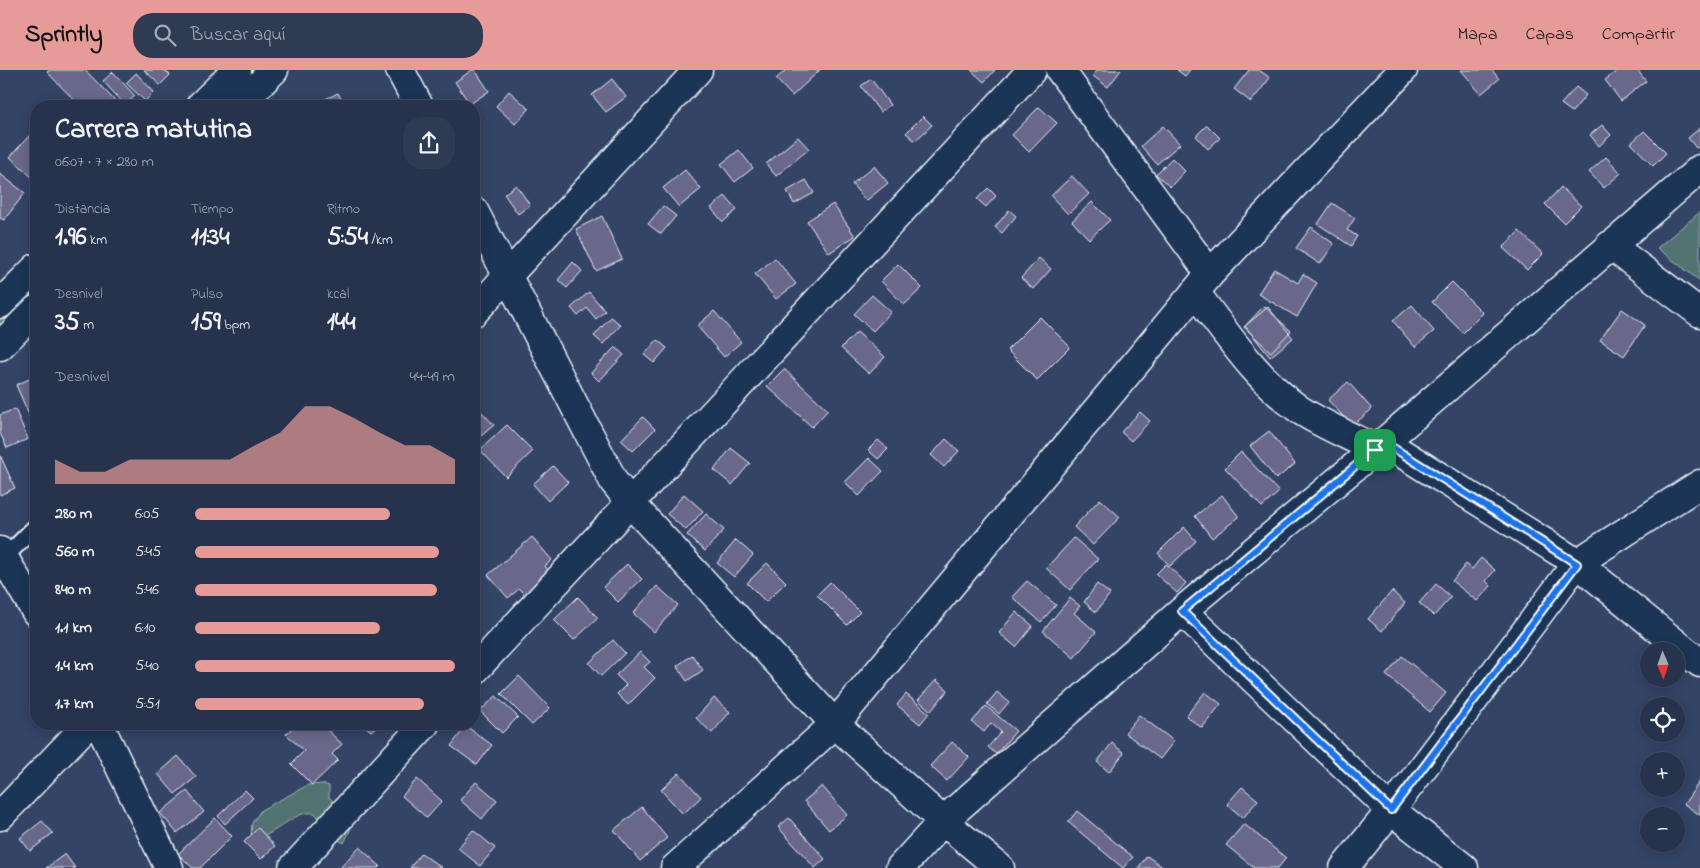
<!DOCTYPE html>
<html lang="es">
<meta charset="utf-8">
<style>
body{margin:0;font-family:"Indie Flower",sans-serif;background:#2f3b53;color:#f1f3f6;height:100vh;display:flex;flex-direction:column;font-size:19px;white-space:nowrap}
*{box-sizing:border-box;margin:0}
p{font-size:16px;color:#a4aab5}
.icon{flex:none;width:28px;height:28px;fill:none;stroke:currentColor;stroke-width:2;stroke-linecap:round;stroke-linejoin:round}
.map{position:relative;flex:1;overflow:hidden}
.details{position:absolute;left:30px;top:30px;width:450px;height:630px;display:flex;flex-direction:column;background:#27334c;border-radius:20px;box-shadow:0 2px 12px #0003,0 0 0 1px #434e64}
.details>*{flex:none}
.needle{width:32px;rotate:178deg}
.buttons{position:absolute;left:1640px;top:572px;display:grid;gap:10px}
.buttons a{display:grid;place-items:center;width:45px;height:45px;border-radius:50%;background:#27334c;box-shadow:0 2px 12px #0003,0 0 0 1px #434e64;font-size:25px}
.pin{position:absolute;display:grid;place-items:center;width:42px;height:42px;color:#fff;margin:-21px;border-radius:10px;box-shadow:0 2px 8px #0006}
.round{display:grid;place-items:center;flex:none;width:52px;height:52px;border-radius:20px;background:#2f3b53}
.head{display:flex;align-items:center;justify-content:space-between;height:85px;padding:0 25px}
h1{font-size:28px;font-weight:700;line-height:38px}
.stats{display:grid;grid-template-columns:repeat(3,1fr);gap:8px;height:85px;padding:5px 25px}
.stats div{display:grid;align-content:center}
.stats b{font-size:25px;font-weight:700}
.stats small{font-size:14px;font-weight:400}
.stats p{font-size:14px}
.chart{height:140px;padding:10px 25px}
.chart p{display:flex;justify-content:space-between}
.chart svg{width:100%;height:90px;margin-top:5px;fill:#e69b98;opacity:.7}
ul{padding:0 25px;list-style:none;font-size:16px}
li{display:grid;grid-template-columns:80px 60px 1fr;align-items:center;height:38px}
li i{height:12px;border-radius:6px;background:#e69b98}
header{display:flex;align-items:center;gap:30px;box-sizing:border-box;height:70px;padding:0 25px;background:#e69b98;color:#111}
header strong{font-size:24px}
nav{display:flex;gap:28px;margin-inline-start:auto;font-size:18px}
.search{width:350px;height:45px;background:#2f3b53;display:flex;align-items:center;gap:12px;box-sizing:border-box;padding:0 18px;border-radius:20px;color:#a4aab5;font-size:19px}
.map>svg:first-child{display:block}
.green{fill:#537372;stroke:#9eb2b5}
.building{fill:#69678a;stroke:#e8f1f8}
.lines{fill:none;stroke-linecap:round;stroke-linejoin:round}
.lane-casing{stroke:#e8f1f8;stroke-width:19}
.street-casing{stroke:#e8f1f8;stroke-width:31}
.lane{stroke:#1d3557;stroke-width:15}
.street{stroke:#1d3557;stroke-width:28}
.route-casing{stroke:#fff;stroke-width:10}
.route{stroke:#1a73e8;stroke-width:6}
</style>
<header>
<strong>Sprintly</strong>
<div class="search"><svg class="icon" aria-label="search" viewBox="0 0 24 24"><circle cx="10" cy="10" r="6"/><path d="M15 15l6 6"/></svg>Buscar aquí</div>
<nav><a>Mapa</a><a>Capas</a><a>Compartir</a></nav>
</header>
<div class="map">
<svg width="1700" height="798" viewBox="0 0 1700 798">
<rect width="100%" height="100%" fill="#344466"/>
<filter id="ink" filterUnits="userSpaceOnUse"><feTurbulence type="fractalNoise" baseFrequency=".02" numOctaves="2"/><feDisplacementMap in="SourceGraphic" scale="10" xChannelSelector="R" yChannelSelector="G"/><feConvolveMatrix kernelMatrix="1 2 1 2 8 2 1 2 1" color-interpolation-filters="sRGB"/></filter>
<g filter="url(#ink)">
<path class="green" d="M1700,142V211L1657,178Z
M36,212V220L0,256V248Z
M323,714L329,716V727L336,734L363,733L344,773L330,765L315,743C291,740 277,767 254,768L251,764L252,753L261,740L308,715Z"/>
<path class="building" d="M50,0H85L120,36H80L47,2Z
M144,0H164L170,5L160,15Z
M472,0H475L489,21L470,34L455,12Z
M786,0H820L792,26L776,9Z
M971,0H995L984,12Z
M1097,0H1121L1108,17L1093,6Z
M1177,0H1190L1185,6Z
M1249,0H1259L1270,8L1251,32L1234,19Z
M1461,0H1492L1499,9L1481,24Z
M1618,0H1637L1646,11L1621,31L1605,10Z
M113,2L135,26L125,35L103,11Z
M136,3L154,22L145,31L126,13Z
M612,9L626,27L606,42L592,25Z
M871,9L890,35L880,42L861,16Z
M1576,17L1586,25L1572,42L1561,34Z
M509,21L529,39L515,54L496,36Z
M338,23L345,36H314L313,35Z
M1039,37L1057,53L1029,82L1012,65Z
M923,46L932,55L915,71L906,63Z
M1207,55L1220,68L1208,79L1196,66Z
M1602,55L1611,65L1599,76L1590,65Z
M1163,56L1180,74L1157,94L1141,76Z
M1700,58V75L1696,78L1688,68Z
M1644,61L1666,83L1653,96L1631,73Z
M29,66L36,73V105L34,109L10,87Z
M798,67L809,79L776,106L766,94Z
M739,80L753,98L735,112L721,94Z
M1606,87L1621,103L1604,118L1589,102Z
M1172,88L1185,101L1170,117L1156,104Z
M874,96L888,113L866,131L852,114Z
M685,100L701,119L679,137L663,118Z
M0,104L25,123L4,150L0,148Z
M1072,106L1089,124L1068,144L1051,126Z
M806,110L814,123L794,134L787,121Z
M516,115L530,135L518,144L504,124Z
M1561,117L1581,136L1564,153L1545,134Z
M988,118L996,126L986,137L977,129Z
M725,126L737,140L723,152L711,138Z
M1092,132L1110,150L1089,169L1072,151Z
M1332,133L1355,148L1347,160L1357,166L1351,176L1318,154Z
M833,134L855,166L829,183L807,151Z
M663,136L676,146L661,164L648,154Z
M1009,140L1016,146L1002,163L995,157Z
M602,146L622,189L596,201L576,159Z
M1311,157L1334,174L1320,194L1296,178Z
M1519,161L1543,184L1527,200L1503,178Z
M775,188L796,214L776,229L755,204Z
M1039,188L1051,199L1033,219L1021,208Z
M573,192L582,201L567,218L558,210Z
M898,194L922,218L904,235L881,211Z
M1274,199L1298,213L1303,204L1317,213L1297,247L1258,224Z
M1452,212L1483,243L1463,263L1432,232Z
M589,222L605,241L596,249L587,238L578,246L571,238Z
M872,225L891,242L873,261L854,244Z
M1412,235L1434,261L1415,277L1393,251Z
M1264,236L1291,261L1271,282L1244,257Z
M1268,237L1293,268L1270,287L1245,256Z
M1622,239L1645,255L1624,286L1600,270Z
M714,241L741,272L724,287L697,256Z
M611,247L621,255L603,274L594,266Z
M1040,247L1070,277L1037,310L1007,280Z
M857,262L885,287L869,304L841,278Z
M657,270L667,278L654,293L644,285Z
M615,277L624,285L599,311L591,303Z
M784,299L828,340L812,357L767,316Z
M36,306V361L16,315Z
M1348,312L1372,339L1352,356L1328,330Z
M478,338L494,355L474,372V342Z
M15,339L28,369L7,378L0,363V345Z
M1140,342L1150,351L1131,371L1121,362Z
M643,347L655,359L633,381L621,370Z
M507,355L533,381L506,407L480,380Z
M1269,361L1295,394L1276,409L1250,376Z
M946,369L959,381L944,397L931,385Z
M878,370L888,379L878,389L868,380Z
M731,378L750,393L732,415L714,400Z
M1241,382L1279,422L1262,437L1225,398Z
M0,385L15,418L0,425Z
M869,388L883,401L859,426L845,412Z
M553,396L568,412L548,431L533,414Z
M684,424L703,441L686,460L667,444Z
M1222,425L1239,447L1212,468L1195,446Z
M1100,429L1120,447L1093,475L1074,457Z
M706,444L724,460L705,481L687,465Z
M1184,457L1196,471L1170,496L1158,483Z
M532,467L552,490L545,496L550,503L525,525L519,519L508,528L488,505Z
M1074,468L1098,489L1070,520L1046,498Z
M736,470L753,485L734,507L717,493Z
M1481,488L1495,500L1486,511L1491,516L1477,531L1452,511L1466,494L1472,499Z
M767,493L786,512L766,532L747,513Z
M627,494L642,509L618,532L603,517Z
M1166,494L1186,513L1177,523L1156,504Z
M1027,511L1056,535L1041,552L1012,527Z
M830,512L860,542L847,555L817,525Z
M1097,514L1110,524L1096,542L1084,532Z
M1436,514L1451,527L1434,546L1419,533Z
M657,516L678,535L654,562L633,543Z
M1392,521L1405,533L1382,561L1368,549Z
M578,527L598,548L574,570L554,550Z
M1070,528L1080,536L1074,543L1096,562L1074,588L1043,561Z
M1016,542L1033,556L1016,577L999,563Z
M613,570L625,583L601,606L589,593Z
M640,582L650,592L644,597L655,608L628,635L617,624L626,615L616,605Z
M692,585L703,600L687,611L677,596Z
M1402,586L1446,623L1430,642L1386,605Z
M519,606L550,638L532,655L501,624Z
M936,610L948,620L931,641L918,630Z
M997,622L1009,632L999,644L987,634Z
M1205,622L1221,634L1202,658L1186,646Z
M906,624L929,643L920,654L897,635Z
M496,626L518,647L502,663L480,641Z
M714,628L730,642L712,663L696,648Z
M986,636L1016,661L996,684L988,677L1001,662L991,653L984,662L972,652Z
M1139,645L1174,671L1160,689L1125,663Z
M190,654H201L193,659Z
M296,654H321L342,674L332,684L338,690L312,715L291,694L304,681L286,664Z
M363,654H379L371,661Z
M466,656L492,675L477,695L451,676Z
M952,672L969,687L947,711L930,696Z
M1112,673L1124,683L1109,702L1097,692Z
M178,686L196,707L175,724L158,704Z
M679,703L701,727L683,744L661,720Z
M417,709L442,731L427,748L402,726Z
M1700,711V745L1684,734Z
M476,712L497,730L482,749L460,730Z
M822,716L847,745L829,760L804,731Z
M1242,717L1258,730L1243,748L1227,734Z
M245,720L253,728L225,754L218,746Z
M187,721L204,742L177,763L160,743Z
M642,737L667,768L640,791L614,760Z
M1077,741L1133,787L1123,798L1068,752Z
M215,748L232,766L200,798H193L178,784Z
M789,748L825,789L815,798L778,757Z
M42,751L53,763L30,781L20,768Z
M1244,754L1286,788L1278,798H1254L1226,775Z
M258,758L275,776L261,789L244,772Z
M473,760L495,778L480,796L458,778Z
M359,777L380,796L378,798H340Z
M421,783L442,798H410Z
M65,784L75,798H46Z
M1147,786L1164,798H1138Z"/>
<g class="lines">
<defs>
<path id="lane" d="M4,488L36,456"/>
<path id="street" d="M400,0L419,36
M1060,0L1210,204
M200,36L237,0
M238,36L274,0
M474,141L614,412L635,438L835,654L943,751L1000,798
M1610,175L1700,243
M1195,222C1226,263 1257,310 1300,340C1323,355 1350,366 1375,379
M0,234L36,198
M474,242L698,0
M0,276L36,240
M1384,372L1577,493L1700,593
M0,481L36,542
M1182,541L1391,740L1464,798
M474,601L1032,0
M99,654L169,798
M0,746L88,654
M293,798L425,654
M675,798L835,654L1210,204L1403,0
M900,798L943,751L1182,541L1384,372L1700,99
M1344,798L1391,740L1577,493L1700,414"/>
</defs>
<use href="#lane" class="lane-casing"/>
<use href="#street" class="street-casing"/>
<use href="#lane" class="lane"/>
<use href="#street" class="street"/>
</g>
</g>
<g class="lines" filter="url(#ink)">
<defs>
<path id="route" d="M1384,372L1577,494L1391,740L1182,541Z"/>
</defs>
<use href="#route" class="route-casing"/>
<use href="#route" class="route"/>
</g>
</svg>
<div class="buttons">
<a><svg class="needle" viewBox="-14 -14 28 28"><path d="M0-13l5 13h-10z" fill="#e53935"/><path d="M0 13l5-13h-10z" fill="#a4aab5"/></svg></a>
<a><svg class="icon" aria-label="locate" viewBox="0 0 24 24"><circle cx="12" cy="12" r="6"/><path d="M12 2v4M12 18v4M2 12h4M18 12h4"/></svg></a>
<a>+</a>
<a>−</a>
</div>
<div class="pin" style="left:1375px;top:380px;background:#1e9e55"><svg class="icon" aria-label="arrive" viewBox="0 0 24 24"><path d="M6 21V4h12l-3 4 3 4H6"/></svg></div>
<section class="details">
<div class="head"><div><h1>Carrera matutina</h1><p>06:07 · 7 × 280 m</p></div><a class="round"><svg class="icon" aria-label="share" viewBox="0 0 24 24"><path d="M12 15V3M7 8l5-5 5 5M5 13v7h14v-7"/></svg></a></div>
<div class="stats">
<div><p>Distancia</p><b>1.96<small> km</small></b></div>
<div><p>Tiempo</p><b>11:34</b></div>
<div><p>Ritmo</p><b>5:54<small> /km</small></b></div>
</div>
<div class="stats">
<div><p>Desnivel</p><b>35<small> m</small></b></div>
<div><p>Pulso</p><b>159<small> bpm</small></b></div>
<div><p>kcal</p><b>144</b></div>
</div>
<div class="chart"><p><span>Desnivel</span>44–49 m</p>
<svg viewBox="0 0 160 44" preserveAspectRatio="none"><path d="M0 44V32L10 38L20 38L30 32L40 32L50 32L60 32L70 32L80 25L90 19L100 6L110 6L120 12L130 19L140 25L150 25L160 32V44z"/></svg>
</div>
<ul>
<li><b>280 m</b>6:05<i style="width:75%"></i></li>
<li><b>560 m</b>5:45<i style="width:94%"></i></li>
<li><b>840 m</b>5:46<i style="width:93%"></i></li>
<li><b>1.1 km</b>6:10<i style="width:71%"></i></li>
<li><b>1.4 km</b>5:40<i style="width:100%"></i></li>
<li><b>1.7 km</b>5:51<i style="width:88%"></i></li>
</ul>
</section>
</div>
